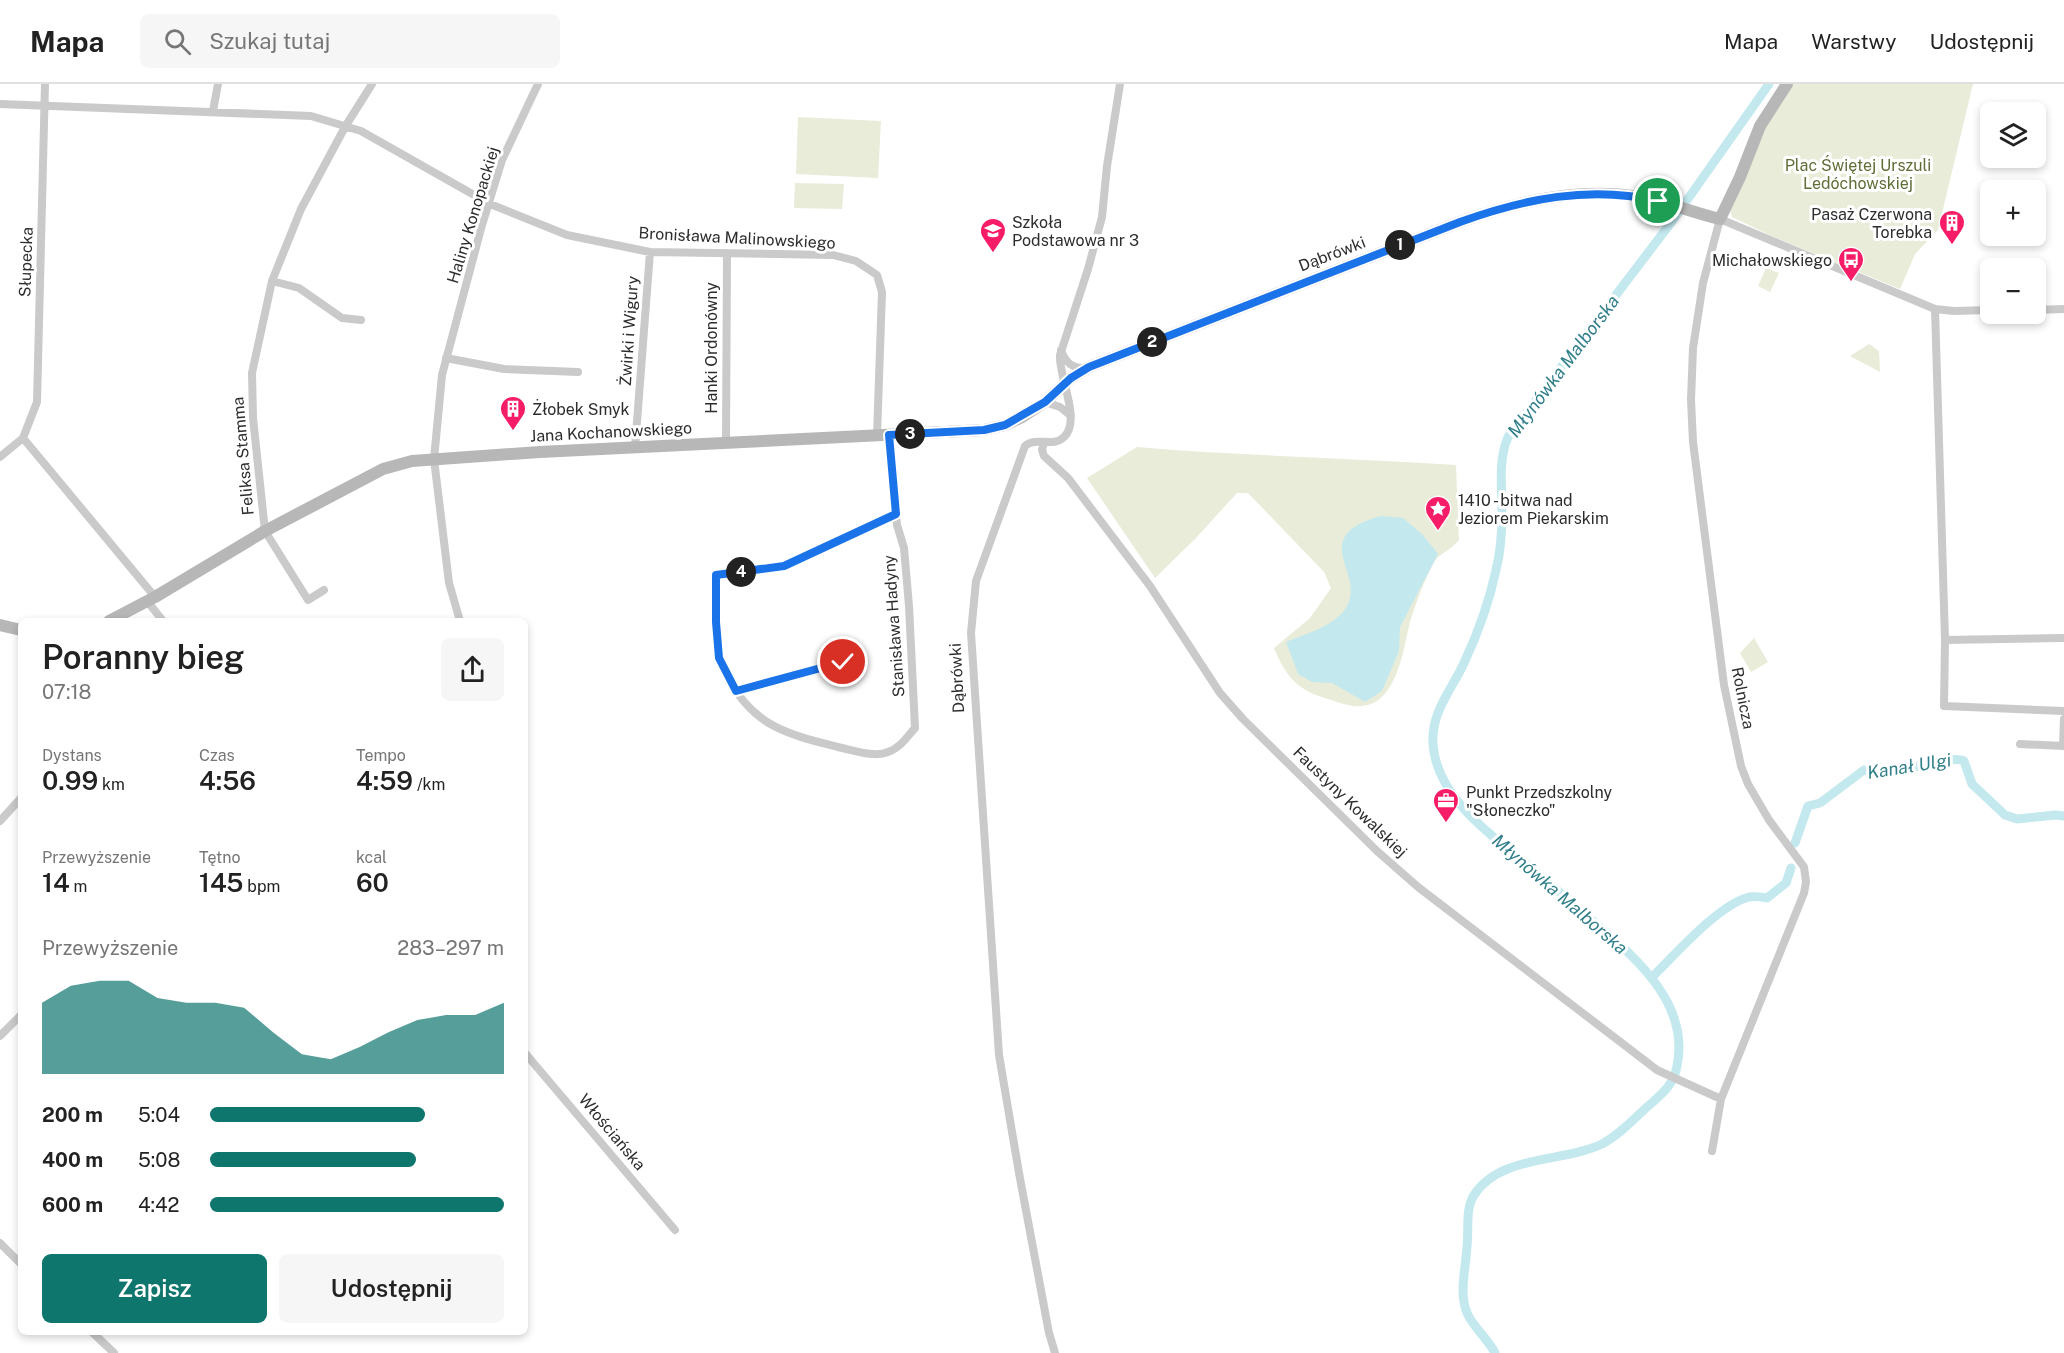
<!DOCTYPE html>
<html lang="pl">
<meta charset="utf-8">
<style>
body{margin:0;font-family:"Public Sans",sans-serif;background:#f6f6f6;color:#222;height:100vh;display:flex;flex-direction:column;font-size:22px;white-space:nowrap}
*{box-sizing:border-box;margin:0}
p{font-size:20px;color:#767676}
.icon{flex:none;width:33px;height:33px;fill:none;stroke:currentColor;stroke-width:2;stroke-linecap:round;stroke-linejoin:round}
.map{position:relative;flex:1;overflow:hidden}
.details{position:absolute;left:18px;top:534px;width:510px;height:717px;display:flex;flex-direction:column;background:#fff;border-radius:9px;box-shadow:0 3px 9px #0003}
.details>*{flex:none}
.tools{position:absolute;left:1980px;top:18px;display:grid;gap:12px}
.tools a{display:grid;place-items:center;width:66px;height:66px;border-radius:9px;background:#fff;box-shadow:0 3px 9px #0003;font-size:30px}
.pin{position:absolute;display:grid;place-items:center;width:51px;height:51px;color:#fff;margin:-26px;border:3px solid #fff;border-radius:50%;box-shadow:0 2px 6px #0007}
.km{position:absolute;width:30px;height:30px;margin:-15px;border-radius:50%;background:#222;color:#fff;font-size:16px;line-height:30px;text-align:center}
.round{display:grid;place-items:center;flex:none;width:63px;height:63px;border-radius:9px;background:#f6f6f6}
.head{display:flex;align-items:center;justify-content:space-between;height:102px;padding:0 24px}
h1{font-size:33px;font-weight:600;line-height:45px}
.stats{display:grid;grid-template-columns:repeat(3,1fr);gap:9px;height:102px;padding:6px 24px}
.stats div{display:grid;align-content:center}
.stats b{font-size:26px;font-weight:600}
.stats small{font-size:16px;font-weight:400}
.stats p{font-size:16px}
.chart{height:168px;padding:12px 24px}
.chart p{display:flex;justify-content:space-between}
.chart svg{width:100%;height:108px;margin-top:6px;fill:#0f766e;opacity:.7}
.cta{display:flex;gap:12px;margin-top:auto;padding:12px 24px}
.cta a{flex:1;height:69px;border-radius:9px;background:#0f766e;color:#fff;font-size:24px;font-weight:600;line-height:69px;text-align:center}
.cta a+a{background:#f6f6f6;color:#222}
ul{padding:0 24px;list-style:none;font-size:20px}
li{display:grid;grid-template-columns:96px 72px 1fr;align-items:center;height:45px}
li i{height:15px;border-radius:8px;background:#0f766e}
header{display:flex;align-items:center;gap:36px;box-sizing:border-box;height:84px;padding:0 30px;background:#fff;border-bottom:2px solid #e0e0e0}
header strong{font-size:28px}
nav{display:flex;gap:33px;margin-inline-start:auto;font-size:21px}
.search{width:420px;height:54px;background:#f6f6f6;display:flex;align-items:center;gap:15px;box-sizing:border-box;padding:0 21px;border-radius:9px;color:#767676;font-size:22px}
.map>svg:first-child{display:block}
.green{fill:#e9ecd9}
.water{fill:#c3e9ef}
.lines{fill:none;stroke-linecap:round;stroke-linejoin:round}
.canal{stroke:#c3e9ef;stroke-width:9}
.street{stroke:#cacaca;stroke-width:8}
.secondary{stroke:#b7b7b7;stroke-width:12}
.route-casing{stroke:#fff;stroke-width:12}
.route{stroke:#1a73e8;stroke-width:8}
.labels{text-anchor:middle;dominant-baseline:central;stroke-width:6;stroke-linejoin:round;paint-order:stroke}
.park-label{font-size:16px;fill:#5f6d36;stroke:#fff}
.poi-label{font-size:16px;fill:#2d2d2d;stroke:#fff;text-anchor:start}
.street-label{font-size:16px;fill:#2d2d2d;stroke:#fff}
.water-label{font-size:18px;font-style:italic;fill:#307f8a;stroke:#fff}
</style>
<header>
<strong>Mapa</strong>
<div class="search"><svg class="icon" aria-label="search" viewBox="0 0 24 24"><circle cx="10" cy="10" r="6"/><path d="M15 15l6 6"/></svg>Szukaj tutaj</div>
<nav><a>Mapa</a><a>Warstwy</a><a>Udostępnij</a></nav>
</header>
<div class="map">
<svg width="2064" height="1269" viewBox="0 0 2064 1269">
<rect width="100%" height="100%" fill="#fff"/>
<path class="green" d="M1792,0H1973L1938,146L1915,170L1900,205L1776,154L1732,133L1730,125L1768,36Z
M798,33L881,37L878,94L796,90Z
M795,99L844,100L842,125L794,124Z
M1766,184L1779,189L1770,208L1758,202Z
M1869,260L1879,267L1880,288L1850,272Z
M1137,363C1243,372 1350,374 1456,381L1459,456C1453,464 1444,468 1437,474C1432,481 1428,491 1424,499C1419,511 1414,525 1410,538C1404,562 1398,613 1368,621C1354,625 1341,619 1328,615C1297,606 1286,593 1274,564L1310,534L1331,504L1324,488L1248,409H1237L1195,455L1155,494L1087,394Z
M1754,554L1768,578L1751,588L1740,569Z"/>
<path class="water" d="M1380,432L1403,434L1423,451L1438,470L1400,543L1399,567L1382,607L1365,618L1332,599L1312,598L1298,590L1286,558C1305,550 1329,544 1343,528C1373,492 1302,455 1380,432Z"/>
<g class="lines">
<path class="canal" d="M1795,759L1808,722L1820,719L1864,686C1873,687 1884,689 1893,688C1909,685 1952,671 1964,677L1972,700L2005,731L2017,735L2055,731L2064,732
M1652,893C1675,871 1718,821 1749,813C1754,812 1761,813 1767,814L1786,799L1791,784
M1495,1269C1488,1255 1475,1245 1468,1231C1458,1211 1466,1184 1467,1162C1469,1146 1465,1125 1474,1111C1501,1070 1562,1079 1602,1060C1619,1051 1633,1036 1647,1023C1661,1011 1674,1001 1677,982C1691,915 1628,868 1585,830C1564,813 1544,794 1523,777C1486,748 1436,710 1433,660C1431,628 1451,607 1464,579C1478,549 1489,519 1496,486C1501,467 1502,447 1502,428C1502,403 1498,376 1508,353L1673,136L1769,0"/>
<path class="street" d="M45,0L37,318L23,354L155,513
M0,20L311,32L361,47L490,120L567,151L650,168L833,171L856,177L877,191L882,208L877,352
M213,27L218,0
M272,197L299,204L342,234L361,236
M1935,225L1945,556L1944,622L2064,627
M2036,226L2064,225
M1061,266C1065,278 1072,285 1086,284
M446,274L504,285L578,288
M1045,318L1060,323L1070,331
M889,351L897,441L904,464L909,522L915,644C907,653 900,664 888,668C874,674 853,666 838,663C790,651 754,643 729,595C726,589 721,581 719,574C713,554 716,513 716,491L784,482L896,430
M726,358L727,169
M1044,359L1042,366L1044,372L1068,394L1150,502L1220,609L1243,635L1377,767L1418,803L1657,986L1721,1015
M635,364L650,168
M0,373L23,354
M324,506L308,516L265,447L253,334L252,289L272,197L301,125L345,43L372,0
M147,517L163,537
M460,537L449,499L434,375L442,291L482,141L502,76L538,0
M1945,556L2064,554
M736,607L757,600L843,578
M2020,660L2064,662
M2063,662L2064,635
M0,737L21,714
M0,952L21,931
M525,969L675,1146
M1712,1067L1721,1015L1804,809L1806,798L1804,783L1769,736L1748,700L1741,682L1724,601L1693,358L1691,316L1693,264L1703,199L1720,135L1935,225L1954,227L1990,226
M0,1159L21,1180
M92,1248L114,1269
M1055,1269L1049,1249L1019,1089L999,971L971,549L976,497L1025,362C1036,352 1053,364 1064,353C1082,336 1058,292 1060,271L1088,185L1102,133L1107,82L1120,0"/>
<path class="secondary" d="M109,537L155,513L265,447L383,385L412,377L540,368L984,346L1005,341L1022,333L1045,318L1071,294L1089,283L1460,138C1519,117 1582,102 1645,114C1670,119 1695,129 1720,135L1740,93L1760,42L1787,0
M0,541L21,546"/>
</g>
<g class="lines">
<defs>
<path id="route" d="M843,578L736,607L719,574L716,538V491L784,482L896,430L889,351L984,346L1005,341L1045,318L1071,294L1089,283L1460,138C1524,115 1590,101 1658,117"/>
</defs>
<use href="#route" class="route-casing"/>
<use href="#route" class="route"/>
</g>
<defs>
<symbol id="building-pin" viewBox="-11 -11 22 30"><path d="M0 17L-7.5 6A9.5 9.5 0 1 1 7.5 6Z" fill="#f71c67" stroke="#fff"/><path d="M-4-6H4V6H1V3H-1V6H-4ZM-2.5-4.3h1.7v1.8h-1.7ZM.8-4.3h1.7v1.8H.8ZM-2.5-1h1.7V.8h-1.7ZM.8-1h1.7V.8H.8Z" fill="#fff"/></symbol>
<symbol id="school-pin" viewBox="-11 -11 22 30"><path d="M0 17L-7.5 6A9.5 9.5 0 1 1 7.5 6Z" fill="#f71c67" stroke="#fff"/><path d="M0-5L7-2L0 1L-7-2ZM-4 1L0 2.5L4 1V4Q0 6-4 4Z" fill="#fff"/></symbol>
<symbol id="bus-pin" viewBox="-11 -11 22 30"><path d="M0 17L-7.5 6A9.5 9.5 0 1 1 7.5 6Z" fill="#f71c67" stroke="#fff"/><path d="M-5-6H5V4H4V6H2V4H-2V6H-4V4H-5ZM-3.5-4V0h7V-4ZM-3.5 1.2v1.5H-2V1.2ZM2 1.2v1.5H3.5V1.2Z" fill="#fff"/></symbol>
<symbol id="sight-pin" viewBox="-11 -11 22 30"><path d="M0 17L-7.5 6A9.5 9.5 0 1 1 7.5 6Z" fill="#f71c67" stroke="#fff"/><path d="M0-6L1.8-2.2L6-1.7L2.9 1.2L3.7 5.4L0 3.3L-3.7 5.4L-2.9 1.2L-6-1.7L-1.8-2.2Z" fill="#fff"/></symbol>
<symbol id="office-pin" viewBox="-11 -11 22 30"><path d="M0 17L-7.5 6A9.5 9.5 0 1 1 7.5 6Z" fill="#f71c67" stroke="#fff"/><path d="M-6-3h4V-5.5h4V-3h4V5H-6ZM-1-4.5V-3h2v-1.5ZM-6 0V1H6V0Z" fill="#fff"/></symbol>
</defs>
<g fill-rule="evenodd">
<use href="#building-pin" x="1937" y="124" width="30" height="40"/>
<use href="#school-pin" x="978" y="132" width="30" height="40"/>
<use href="#bus-pin" x="1836" y="161" width="30" height="40"/>
<use href="#building-pin" x="498" y="310" width="30" height="40"/>
<use href="#sight-pin" x="1423" y="410" width="30" height="40"/>
<use href="#office-pin" x="1431" y="702" width="30" height="40"/>
</g>
<g class="labels">
<g class="park-label">
<text x="1858" y="81">Plac Świętej Urszuli<tspan x="1858" dy="18">Ledóchowskiej</tspan></text>
</g>
<g class="poi-label">
<text x="1932" y="130" text-anchor="end">Pasaż Czerwona<tspan x="1932" dy="18">Torebka</tspan></text>
<text x="1012" y="138">Szkoła<tspan x="1012" dy="18">Podstawowa nr 3</tspan></text>
<text x="1832" y="176" text-anchor="end">Michałowskiego</text>
<text x="532" y="325">Żłobek Smyk</text>
<text x="1458" y="416">1410 - bitwa nad<tspan x="1458" dy="18">Jeziorem Piekarskim</tspan></text>
<text x="1466" y="708">Punkt Przedszkolny<tspan x="1466" dy="18">"Słoneczko"</tspan></text>
</g>
<g class="street-label">
<text transform="translate(473 131) rotate(-73)">Haliny Konopackiej</text>
<text transform="translate(737 154) rotate(3)">Bronisława Malinowskiego</text>
<text transform="translate(1332 170) rotate(-21)">Dąbrówki</text>
<text transform="translate(26 178) rotate(-88)">Słupecka</text>
<text transform="translate(629 247) rotate(-86)">Żwirki i Wigury</text>
<text transform="translate(711 264) rotate(-90)">Hanki Ordonówny</text>
<text transform="translate(611 348) rotate(-3)">Jana Kochanowskiego</text>
<text transform="translate(243 372) rotate(-95)">Feliksa Stamma</text>
<text transform="translate(894 542) rotate(-94)">Stanisława Hadyny</text>
<text transform="translate(957 594) rotate(-93)">Dąbrówki</text>
<text transform="translate(1743 614) rotate(79)">Rolnicza</text>
<text transform="translate(1350 718) rotate(44)">Faustyny Kowalskiej</text>
<text transform="translate(612 1048) rotate(50)">Włościańska</text>
</g>
<g class="water-label">
<text transform="translate(1563 282) rotate(-53)">Młynówka Malborska</text>
<text transform="translate(1909 682) rotate(-9)">Kanał Ulgi</text>
<text transform="translate(1560 810) rotate(41)">Młynówka Malborska</text>
</g>
</g>
</svg>
<div class="tools">
<a><svg class="icon" aria-label="layers" viewBox="0 0 24 24"><path d="M12 4l9 5-9 5-9-5zM3 14l9 5 9-5"/></svg></a>
<a>+</a>
<a>−</a>
</div>
<div class="pin" style="left:1658px;top:117px;background:#1e9e55"><svg class="icon" aria-label="arrive" viewBox="0 0 24 24"><path d="M6 21V4h12l-3 4 3 4H6"/></svg></div>
<div class="pin" style="left:843px;top:578px;background:#d93025"><svg class="icon" aria-label="check" viewBox="0 0 24 24"><path d="M5 12l5 5 9-10"/></svg></div>
<b class="km" style="left:1400px;top:161px">1</b>
<b class="km" style="left:1152px;top:258px">2</b>
<b class="km" style="left:910px;top:350px">3</b>
<b class="km" style="left:741px;top:488px">4</b>
<section class="details">
<div class="head"><div><h1>Poranny bieg</h1><p>07:18</p></div><a class="round"><svg class="icon" aria-label="share" viewBox="0 0 24 24"><path d="M12 15V3M7 8l5-5 5 5M5 13v7h14v-7"/></svg></a></div>
<div class="stats">
<div><p>Dystans</p><b>0.99<small> km</small></b></div>
<div><p>Czas</p><b>4:56</b></div>
<div><p>Tempo</p><b>4:59<small> /km</small></b></div>
</div>
<div class="stats">
<div><p>Przewyższenie</p><b>14<small> m</small></b></div>
<div><p>Tętno</p><b>145<small> bpm</small></b></div>
<div><p>kcal</p><b>60</b></div>
</div>
<div class="chart"><p><span>Przewyższenie</span>283–297 m</p>
<svg viewBox="0 0 160 44" preserveAspectRatio="none"><path d="M0 44V15L10 8L20 6L30 6L40 13L50 15L60 15L70 17L80 27L90 36L100 38L110 33L120 27L130 22L140 20L150 20L160 15V44z"/></svg>
</div>
<ul>
<li><b>200 m</b>5:04<i style="width:73%"></i></li>
<li><b>400 m</b>5:08<i style="width:70%"></i></li>
<li><b>600 m</b>4:42<i style="width:100%"></i></li>
</ul>
<div class="cta"><a>Zapisz</a><a>Udostępnij</a></div>
</section>
</div>
